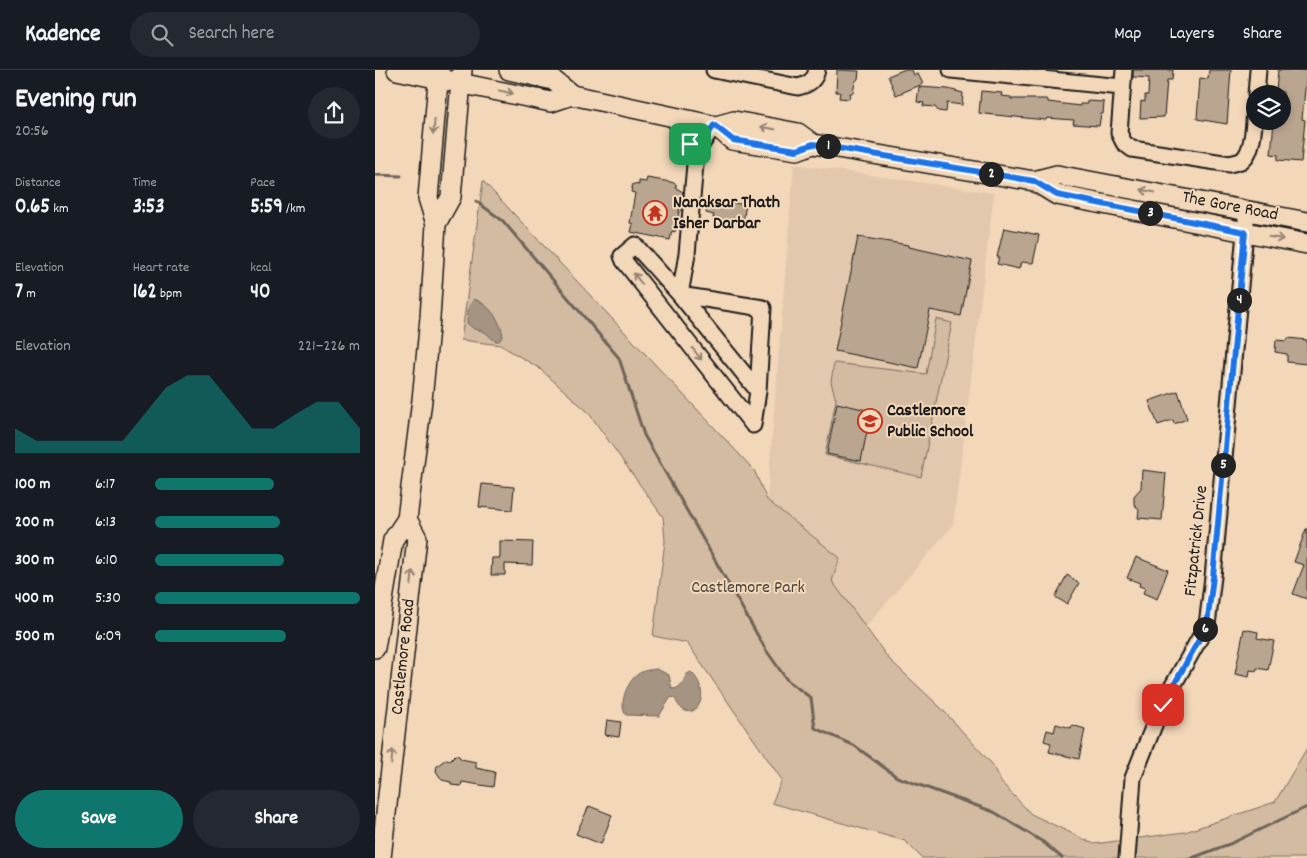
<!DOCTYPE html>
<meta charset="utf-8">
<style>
body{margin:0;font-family:Dekko,sans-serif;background:#242831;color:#f1f3f6;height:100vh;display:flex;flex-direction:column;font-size:19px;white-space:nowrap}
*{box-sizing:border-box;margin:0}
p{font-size:16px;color:#9ea1a6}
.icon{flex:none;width:28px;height:28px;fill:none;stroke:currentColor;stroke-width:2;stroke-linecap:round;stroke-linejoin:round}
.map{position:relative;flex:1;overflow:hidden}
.panel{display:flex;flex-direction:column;background:#171b24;width:375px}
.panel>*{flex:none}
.tools{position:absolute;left:871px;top:15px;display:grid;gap:10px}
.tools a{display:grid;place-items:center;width:45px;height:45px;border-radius:50%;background:#171b24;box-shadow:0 2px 8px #0003;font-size:25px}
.pin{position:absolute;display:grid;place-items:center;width:42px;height:42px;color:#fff;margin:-21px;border-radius:10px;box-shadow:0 2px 8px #0006}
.km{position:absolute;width:25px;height:25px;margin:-12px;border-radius:50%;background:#222;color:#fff;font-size:14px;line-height:25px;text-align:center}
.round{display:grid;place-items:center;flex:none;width:52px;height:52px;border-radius:26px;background:#242831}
.head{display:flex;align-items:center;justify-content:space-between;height:85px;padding:0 15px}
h1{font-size:28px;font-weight:800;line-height:38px}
.figures{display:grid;grid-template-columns:repeat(3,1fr);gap:8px;height:85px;padding:5px 15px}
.figures div{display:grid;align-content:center}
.figures b{font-size:21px;font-weight:800}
.figures small{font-size:14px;font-weight:400}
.figures p{font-size:14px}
.chart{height:140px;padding:10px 15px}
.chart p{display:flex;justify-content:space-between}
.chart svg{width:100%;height:90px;margin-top:5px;fill:#0f766e;opacity:.7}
.cta{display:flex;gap:10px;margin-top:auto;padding:10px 15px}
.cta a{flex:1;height:58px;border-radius:30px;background:#0f766e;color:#fff;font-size:20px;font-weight:800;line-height:58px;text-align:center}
.cta a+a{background:#242831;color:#f1f3f6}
ul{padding:0 15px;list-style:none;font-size:16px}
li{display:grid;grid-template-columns:80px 60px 1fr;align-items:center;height:38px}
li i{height:12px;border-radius:6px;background:#0f766e}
header{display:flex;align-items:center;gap:30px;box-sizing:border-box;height:70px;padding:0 25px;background:#171b24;border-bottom:1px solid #363941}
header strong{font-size:24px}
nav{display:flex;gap:28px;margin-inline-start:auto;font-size:18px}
.search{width:350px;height:45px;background:#242831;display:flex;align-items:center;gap:12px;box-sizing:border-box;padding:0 18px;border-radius:28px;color:#9ea1a6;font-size:19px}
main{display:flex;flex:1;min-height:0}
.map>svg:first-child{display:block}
.built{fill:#e2c8ad}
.green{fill:#d3bba2;stroke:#786c5f}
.water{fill:#a69482;stroke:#6f6459}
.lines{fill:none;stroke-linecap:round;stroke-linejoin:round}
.stream{stroke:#6f6459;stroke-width:3}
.building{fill:#baa690;stroke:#1c1c1c}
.minor-casing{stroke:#1c1c1c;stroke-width:19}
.major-casing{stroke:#1c1c1c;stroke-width:22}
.minor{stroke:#f3d7b9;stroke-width:15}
.major{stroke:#f3d7b9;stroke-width:19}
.oneway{stroke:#928372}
.route-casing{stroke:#fff;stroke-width:10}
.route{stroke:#1a73e8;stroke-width:6}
.labels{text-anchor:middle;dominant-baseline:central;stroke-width:4;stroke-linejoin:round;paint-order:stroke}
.poi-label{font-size:18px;font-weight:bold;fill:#1c1c1c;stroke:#f3d7b9;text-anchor:start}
.street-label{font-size:18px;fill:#1c1c1c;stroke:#f3d7b9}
.park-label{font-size:18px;fill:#4a443e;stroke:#f3d7b9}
</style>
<header>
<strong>Kadence</strong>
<div class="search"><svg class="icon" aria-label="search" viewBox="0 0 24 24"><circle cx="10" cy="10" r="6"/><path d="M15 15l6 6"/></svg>Search here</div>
<nav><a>Map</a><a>Layers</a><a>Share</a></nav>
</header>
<main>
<section class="panel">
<div class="head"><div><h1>Evening run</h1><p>20:56</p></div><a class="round"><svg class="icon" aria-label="share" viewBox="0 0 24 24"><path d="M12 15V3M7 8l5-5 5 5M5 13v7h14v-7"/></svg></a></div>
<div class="figures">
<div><p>Distance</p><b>0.65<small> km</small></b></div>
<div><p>Time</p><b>3:53</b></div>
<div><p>Pace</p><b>5:59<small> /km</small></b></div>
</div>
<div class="figures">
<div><p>Elevation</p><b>7<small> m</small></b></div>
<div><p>Heart rate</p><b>162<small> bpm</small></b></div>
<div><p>kcal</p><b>40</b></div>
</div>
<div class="chart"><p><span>Elevation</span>221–226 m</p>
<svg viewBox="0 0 160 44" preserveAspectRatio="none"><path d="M0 44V32L10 38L20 38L30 38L40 38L50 38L60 25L70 12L80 6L90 6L100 19L110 32L120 32L130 25L140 19L150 19L160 32V44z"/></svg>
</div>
<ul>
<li><b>100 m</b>6:17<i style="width:58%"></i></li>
<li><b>200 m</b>6:13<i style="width:61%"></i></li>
<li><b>300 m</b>6:10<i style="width:63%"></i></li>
<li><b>400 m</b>5:30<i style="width:100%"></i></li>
<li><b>500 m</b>6:09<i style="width:64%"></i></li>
</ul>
<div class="cta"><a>Save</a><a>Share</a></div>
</section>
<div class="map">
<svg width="932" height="788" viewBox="0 0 932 788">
<rect width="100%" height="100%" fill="#f3d7b9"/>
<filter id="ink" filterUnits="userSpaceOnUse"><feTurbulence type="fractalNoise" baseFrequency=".02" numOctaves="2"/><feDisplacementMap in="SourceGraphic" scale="10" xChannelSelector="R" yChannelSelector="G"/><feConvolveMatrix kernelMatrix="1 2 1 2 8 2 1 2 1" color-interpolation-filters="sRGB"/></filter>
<g filter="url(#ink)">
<path class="built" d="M419,94L619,123L578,455L487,561L392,430Z"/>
<path class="green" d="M108,111L379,400L392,430L465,488L457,511L513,588L566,638L617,694L626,712L656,744L719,774L810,762L900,732L932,678V788H547L530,771L397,733L407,710L312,573L278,566L290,471L288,447L213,342L164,298L125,275L86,270Z
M561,249L577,253L546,407L450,385L461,330L456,312L459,293L551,304Z"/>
<path class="water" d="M99,229C114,234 126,251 128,266L124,271H120L110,262L99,259L92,253L93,238Z
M282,599L294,605L297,619C306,619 308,611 312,604L316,602C342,627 313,661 300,628L296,627L284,646L251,645C243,635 252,612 262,605C268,600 274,600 282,599Z"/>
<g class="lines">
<path class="stream" d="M0,105L26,106
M101,131L128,151L244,288L269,365L391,580L412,610L436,628L440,658L480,676L522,707L619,742L668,772L687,788
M817,788L857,773L932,737"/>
</g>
<path class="building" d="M462,0L484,1L483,9L480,12L478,23H475L474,29L464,28L465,22H461Z
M528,0H537L539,5L543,4L548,14L521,25L513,6Z
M758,0H798L797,10H792L789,47L765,48L766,31L770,32V25H773L774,8L758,7Z
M834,0H856L852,54L822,49L825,8L833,9Z
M903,0H932L927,49L930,50L926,92L903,90V85L896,84L899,51H908V22L901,21Z
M544,17L573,19L588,23L587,35L572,33L571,42L563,41L560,37L548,36L549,33L542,32Z
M606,21L627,23L626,26L636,27V29H671L673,30V32L705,36V34H712V31L729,32L728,44H726L724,56L698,54L699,50L672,48L671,50L610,44L604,43Z
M272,108L296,112L301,114V118L308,122L300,162L297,161L295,170L256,162L258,154L255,153L260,123L256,122L258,114L264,115V111L271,112Z
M334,129L371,135L368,151L357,148L355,155L346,153V150L338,148L339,145L331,143Z
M629,158L664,165L658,193L646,192L644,199L622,194L624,187H622Z
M483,167L534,175V177L597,191L586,246L555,240L543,298L460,281Z
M913,268L932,270V294L912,292V284L900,282L901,270L912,271Z
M803,321L812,349L799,354L798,350L783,355L774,331Z
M462,333L496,341L486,391L452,384Z
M767,400L791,403L787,450L763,448L764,440L759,434V426L766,418Z
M107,414L139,417L137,440L104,437Z
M931,459H932V529L918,524L929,495L919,492Z
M125,471L158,472L157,495L130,494V505H116L117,488H125Z
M761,487L793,500L782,529L768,523L770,518L764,516L765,513L752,508Z
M692,505L704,513L692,534L680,527Z
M869,559L883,562L882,568L899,571L893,600L882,598L881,601L875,600L874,607L860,604Z
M232,650L246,652L244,667L230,665Z
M681,654L696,658L697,655L710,659L704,689L674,682L676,673L669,671L672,660L679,662Z
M80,685L84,686L86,689L101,692V698L120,702L118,717L87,712L86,716L76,715V712L67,710L61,701L62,696L71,689L75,690Z
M214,736L237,745L226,774L201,764Z"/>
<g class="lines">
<defs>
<path id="minor" d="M339,0L423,17C433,15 440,10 442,0
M576,0L747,17
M749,0L744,63L749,73L757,79L855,94C858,93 863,92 866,91C880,82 879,48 880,34
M881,24L883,0
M297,46L321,83
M339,55L321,83L312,184L305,225L388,238L383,321L378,355L249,191L247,186L260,175L305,225L383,321
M752,788L758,708L787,635L832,555L838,507L872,141"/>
<path id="major" d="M22,0L176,32L197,25
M134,0L178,10L197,25L341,56L359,51L423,63L438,74L659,111L682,125L932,174
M341,56L357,70L422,80L438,74
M659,111L682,105L932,152
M61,154L76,127L87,0
M0,578L18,470L32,449L47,330L55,248L61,154L53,128L64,0
M6,788L42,468L32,449"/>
</defs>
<use href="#minor" class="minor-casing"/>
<use href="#major" class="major-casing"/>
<use href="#minor" class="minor"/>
<use href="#major" class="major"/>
</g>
<defs><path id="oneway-shaft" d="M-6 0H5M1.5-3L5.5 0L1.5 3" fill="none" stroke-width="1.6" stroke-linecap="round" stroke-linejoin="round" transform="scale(1.25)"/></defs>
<g class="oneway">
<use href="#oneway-shaft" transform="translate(131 22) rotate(12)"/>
<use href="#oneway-shaft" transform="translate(59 57) rotate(95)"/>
<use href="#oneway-shaft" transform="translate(393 58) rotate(-170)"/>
<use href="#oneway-shaft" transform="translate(773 121) rotate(-169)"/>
<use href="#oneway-shaft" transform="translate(901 168) rotate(10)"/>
<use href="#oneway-shaft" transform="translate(263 209) rotate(-128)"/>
<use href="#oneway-shaft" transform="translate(322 284) rotate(52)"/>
<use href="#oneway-shaft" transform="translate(37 508) rotate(-84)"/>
<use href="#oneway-shaft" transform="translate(17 687) rotate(-84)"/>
</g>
</g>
<g class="lines" filter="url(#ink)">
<defs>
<path id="route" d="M315,74L321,83L339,55L358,70L422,80L438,74L659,111L682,125L870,162L838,507L832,555L788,635"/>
</defs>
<use href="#route" class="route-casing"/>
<use href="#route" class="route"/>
</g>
<defs>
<symbol id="temple-ring" viewBox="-11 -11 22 22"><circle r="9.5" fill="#f3d7b9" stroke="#c8321e" stroke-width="1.5"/><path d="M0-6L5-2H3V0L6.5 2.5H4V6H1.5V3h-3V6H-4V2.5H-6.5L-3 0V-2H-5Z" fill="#c8321e"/></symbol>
<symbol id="school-ring" viewBox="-11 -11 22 22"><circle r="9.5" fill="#f3d7b9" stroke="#c8321e" stroke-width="1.5"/><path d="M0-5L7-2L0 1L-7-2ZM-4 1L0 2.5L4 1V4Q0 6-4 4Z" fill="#c8321e"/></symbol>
</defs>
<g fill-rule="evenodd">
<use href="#temple-ring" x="266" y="129" width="28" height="28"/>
<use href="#school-ring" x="481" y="337" width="28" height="28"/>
</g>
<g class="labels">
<g class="poi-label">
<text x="298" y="133">Nanaksar Thath<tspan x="298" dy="21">Isher Darbar</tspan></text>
<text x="512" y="341">Castlemore<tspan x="512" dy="21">Public School</tspan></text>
</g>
<g class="street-label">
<text transform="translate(855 137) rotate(11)">The Gore Road</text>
<text transform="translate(822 471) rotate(-84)">Fitzpatrick Drive</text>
<text transform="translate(29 587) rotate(-84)">Castlemore Road</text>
</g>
<g class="park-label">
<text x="373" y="518">Castlemore Park</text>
</g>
</g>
</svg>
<div class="tools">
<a><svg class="icon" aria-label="layers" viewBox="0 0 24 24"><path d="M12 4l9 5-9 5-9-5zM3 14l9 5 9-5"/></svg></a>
</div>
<div class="pin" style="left:315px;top:74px;background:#1e9e55"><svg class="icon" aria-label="arrive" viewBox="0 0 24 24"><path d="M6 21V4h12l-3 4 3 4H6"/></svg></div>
<div class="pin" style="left:788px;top:635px;background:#d93025"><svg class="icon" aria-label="check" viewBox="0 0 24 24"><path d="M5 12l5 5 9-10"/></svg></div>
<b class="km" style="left:453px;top:76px">1</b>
<b class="km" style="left:616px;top:104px">2</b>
<b class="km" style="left:775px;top:143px">3</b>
<b class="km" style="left:864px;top:230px">4</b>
<b class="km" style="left:848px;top:395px">5</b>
<b class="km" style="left:830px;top:559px">6</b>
</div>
</main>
